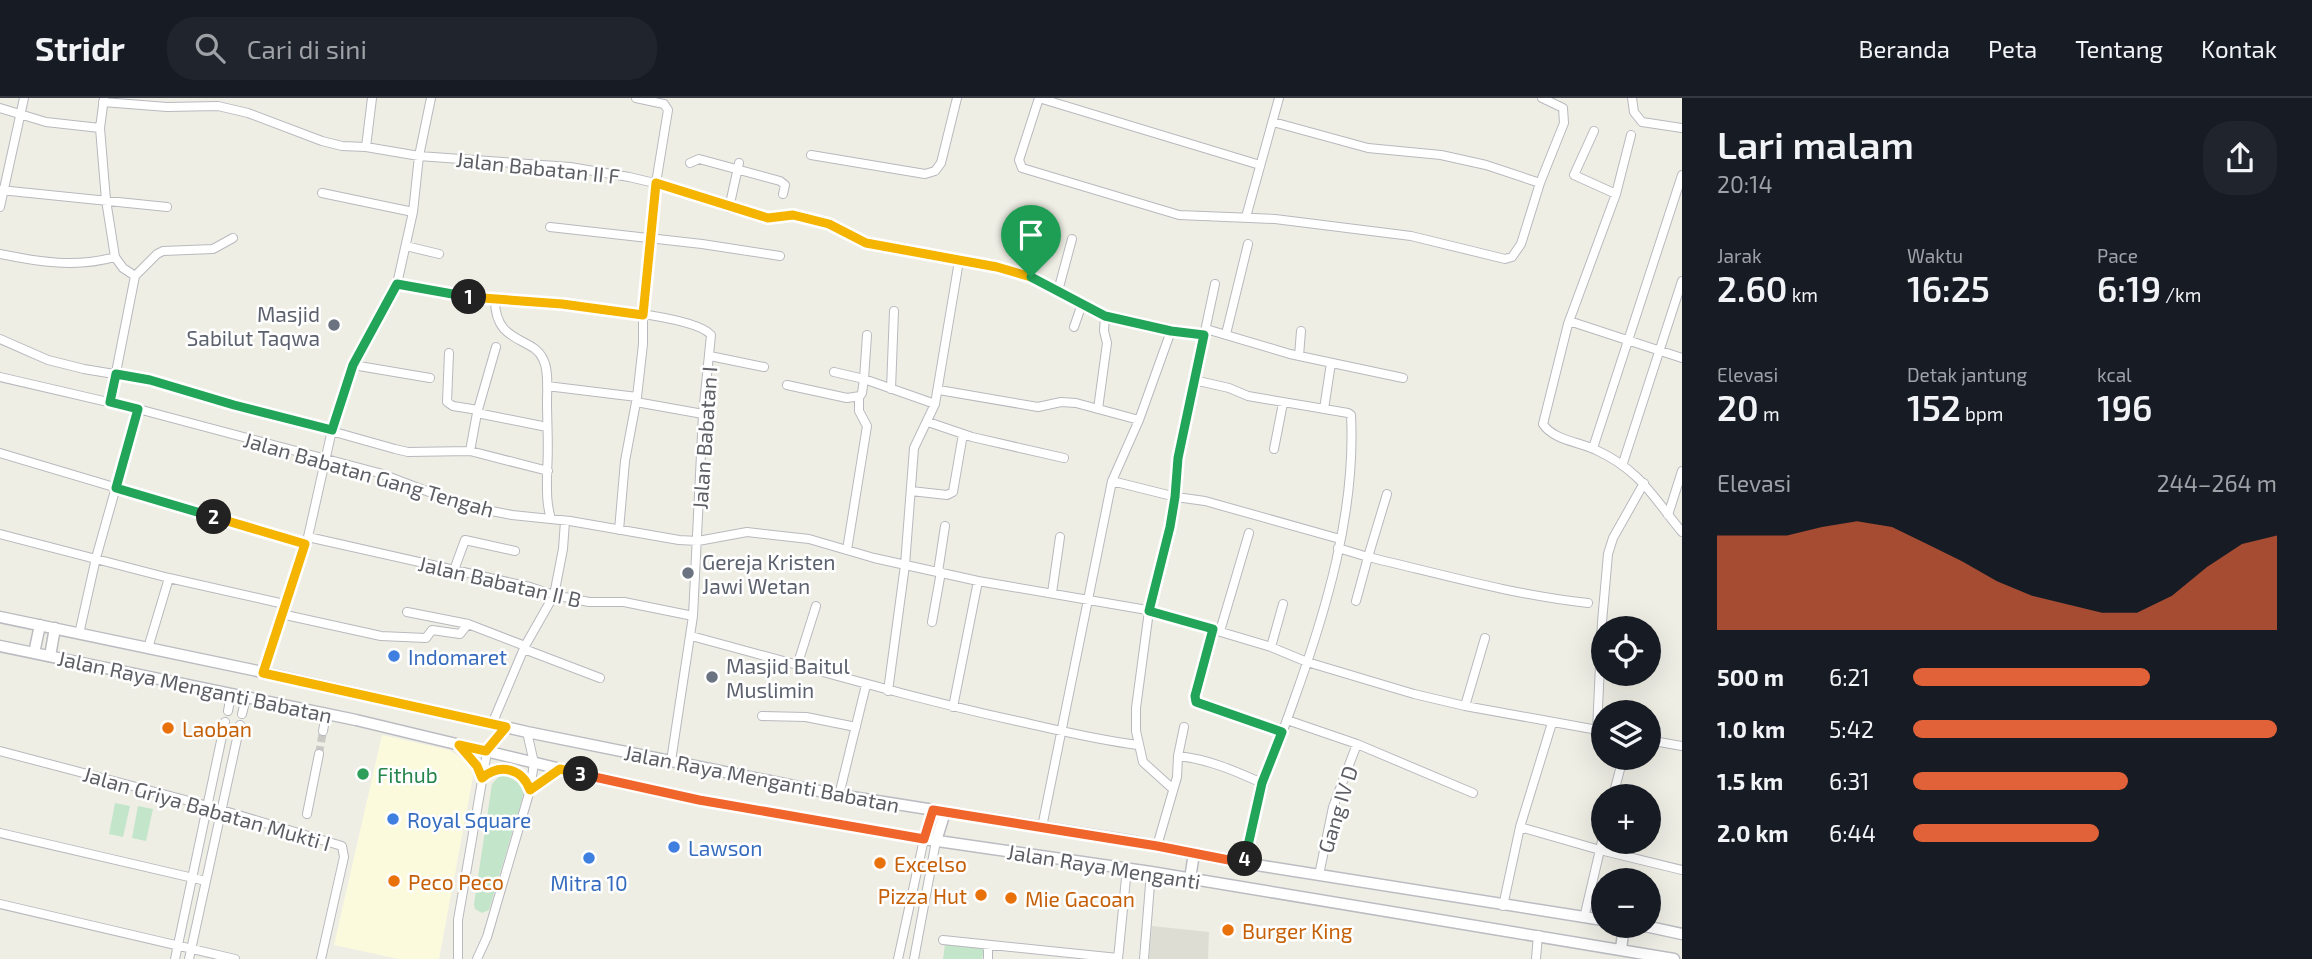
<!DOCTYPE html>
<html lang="id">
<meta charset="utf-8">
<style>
body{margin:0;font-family:"Exo 2",sans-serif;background:#20242c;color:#f1f3f6;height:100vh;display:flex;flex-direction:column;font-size:26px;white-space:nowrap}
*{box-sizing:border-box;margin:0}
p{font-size:23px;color:#9ea1a6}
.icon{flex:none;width:38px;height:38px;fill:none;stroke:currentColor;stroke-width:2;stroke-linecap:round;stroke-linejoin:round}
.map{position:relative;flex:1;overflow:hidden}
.details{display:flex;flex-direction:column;background:#171b24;width:630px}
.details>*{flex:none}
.fabs{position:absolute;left:1591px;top:518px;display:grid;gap:14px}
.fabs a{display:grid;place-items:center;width:70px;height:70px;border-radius:50%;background:#171b24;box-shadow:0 7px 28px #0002;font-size:35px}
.pin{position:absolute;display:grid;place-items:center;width:60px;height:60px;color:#fff;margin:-72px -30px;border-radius:50% 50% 50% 0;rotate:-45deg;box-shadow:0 0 7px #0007}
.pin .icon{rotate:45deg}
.km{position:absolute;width:35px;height:35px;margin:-18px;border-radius:50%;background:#222;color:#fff;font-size:19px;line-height:35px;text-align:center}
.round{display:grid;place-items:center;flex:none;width:74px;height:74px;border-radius:28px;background:#20242c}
.headline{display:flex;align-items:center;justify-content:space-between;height:119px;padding:0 35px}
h1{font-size:38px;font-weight:600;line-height:52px}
.figures{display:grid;grid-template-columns:repeat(3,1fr);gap:10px;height:119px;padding:7px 35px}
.figures div{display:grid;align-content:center}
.figures b{font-size:35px;font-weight:600}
.figures small{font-size:19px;font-weight:400}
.figures p{font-size:19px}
.chart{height:196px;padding:14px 35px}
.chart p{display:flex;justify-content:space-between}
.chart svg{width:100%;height:126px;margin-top:7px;fill:#e16239;opacity:.7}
ul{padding:0 35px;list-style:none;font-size:23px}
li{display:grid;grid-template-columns:112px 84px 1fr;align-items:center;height:52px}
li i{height:18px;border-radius:9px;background:#e16239}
header{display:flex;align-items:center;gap:42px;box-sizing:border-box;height:98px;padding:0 35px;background:#171b24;border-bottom:2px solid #363941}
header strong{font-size:33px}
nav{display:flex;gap:38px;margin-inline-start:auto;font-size:24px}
.search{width:490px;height:63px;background:#20242c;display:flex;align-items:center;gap:18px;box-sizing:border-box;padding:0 24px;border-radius:28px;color:#9ea1a6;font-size:26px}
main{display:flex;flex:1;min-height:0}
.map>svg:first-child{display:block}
.commercial{fill:#fcfadd}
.education{fill:#deddd4}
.green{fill:#c3e5c9}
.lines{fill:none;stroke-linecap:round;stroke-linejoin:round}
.minor-tunnel{stroke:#cacac5;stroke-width:8;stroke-dasharray:8 4;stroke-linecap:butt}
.minor-casing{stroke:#b8b9be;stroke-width:10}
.secondary-casing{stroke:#bbbcc2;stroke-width:13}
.minor{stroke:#fff;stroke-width:8}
.secondary{stroke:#fff;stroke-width:10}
.split-1-casing{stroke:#fff;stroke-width:14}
.split-2-casing{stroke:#fff;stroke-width:14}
.split-3-casing{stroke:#fff;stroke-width:14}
.split-4-casing{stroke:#fff;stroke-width:14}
.split-5-casing{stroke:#fff;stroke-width:14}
.split-1{stroke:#f5b400;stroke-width:9}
.split-2{stroke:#22a559;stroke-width:9}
.split-3{stroke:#f5b400;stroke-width:9}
.split-4{stroke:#f0652b;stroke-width:9}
.split-5{stroke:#22a559;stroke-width:9}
.worship-dot{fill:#6b7280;stroke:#fff;stroke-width:2.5}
.shop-dot{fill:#3f7fe0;stroke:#fff;stroke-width:2.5}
.food-dot{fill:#e8710a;stroke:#fff;stroke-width:2.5}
.leisure-dot{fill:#2e9e5b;stroke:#fff;stroke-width:2.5}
.labels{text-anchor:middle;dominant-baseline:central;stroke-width:5;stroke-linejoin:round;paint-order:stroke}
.street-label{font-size:21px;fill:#5d5f65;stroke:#fff}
.worship-label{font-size:21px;fill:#5b616d;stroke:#fff;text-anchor:start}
.shop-label{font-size:21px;fill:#366cbe;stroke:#fff;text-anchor:start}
.food-label{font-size:21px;fill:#c56008;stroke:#fff;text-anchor:start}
.leisure-label{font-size:21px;fill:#27864d;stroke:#fff;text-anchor:start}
</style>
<header>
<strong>Stridr</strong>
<div class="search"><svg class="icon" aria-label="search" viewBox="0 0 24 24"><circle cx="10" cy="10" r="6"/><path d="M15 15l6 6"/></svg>Cari di sini</div>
<nav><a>Beranda</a><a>Peta</a><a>Tentang</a><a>Kontak</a></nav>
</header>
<main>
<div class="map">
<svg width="1682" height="861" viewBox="0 0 1682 861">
<rect width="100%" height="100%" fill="#efeee5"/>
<path class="commercial" d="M382,637L449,652L466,663L474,674L439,861H399L334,847Z"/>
<path class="education" d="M1152,828L1209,834L1208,861H1149Z"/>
<path class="green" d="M512,674L524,686L525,691L489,812L482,815L475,811L474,806L492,686L502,675Z
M115,705L130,708L123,739L109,736Z
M138,708L153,711L146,743L132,740Z
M945,846L984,850L982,861H943Z"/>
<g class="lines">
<path class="minor-tunnel" d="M319,656L323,633"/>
<defs>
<path id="minor" d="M104,0L100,30L106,102L115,159L123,170L135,178
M1039,0L1019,62L1022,70L1179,117L1275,121L1411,138L1505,161L1512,159L1521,146L1540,85L1564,25L1563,10L1542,0
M1039,0L1260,67
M1632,0L1634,14L1642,24L1682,30
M103,4L167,9L218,8L248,15L322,43L342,48L366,49L419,58L570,69L629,79L676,90L729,110L768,120L793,117L829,126L873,147L1019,174L1105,218L1171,233L1204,237
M0,10L46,24L100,30
M1273,24L1368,50L1441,57L1486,67L1540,85
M1594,33L1574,77L1616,96
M1631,37L1616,96L1568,226L1543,326C1553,342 1580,344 1596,352C1640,372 1653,399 1682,434
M366,49L372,0
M811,57L925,76L935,73L941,65L957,0
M690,65L699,61L780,83L785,87L783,96
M0,92L167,109
M322,95L413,114
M0,109L24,0
M729,110L739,65
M1246,119L1279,0
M550,129L702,146L780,158
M406,148L439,156
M0,156C38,164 77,170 115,159
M397,186C429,193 460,198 492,201C530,205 692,213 711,237L703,316L693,518L671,663
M1058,193L1072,141
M495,202C495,247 533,238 543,261C549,272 547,291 547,303C547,327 549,350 547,373C547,391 546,404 551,421
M1569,223L1682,260
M1074,229L1082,206
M1206,231L1290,256L1403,280
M1226,236L1248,146
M0,241L48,262L84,271L150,282L395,351L408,354L470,353
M496,249L477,315L470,353L548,373
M449,255L447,304L453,308L478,312
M710,258L764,269
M1299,258L1301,233
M353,267L430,280
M834,274L864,281L867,237
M0,279L138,311L379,375L466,408L512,417L570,423L679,442L698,443L747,434L809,441L874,460L978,483L1147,512L1271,549L1307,564L1414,596L1465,608L1603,633
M1194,282L1229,290L1248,298L1348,315L1351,317C1356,414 1326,513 1294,602C1275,656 1253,707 1244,765
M787,287L847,300L860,298L862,295L864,281L935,306
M547,288L637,299
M891,291L894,213
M939,292L1038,309L1061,304L1076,305L1139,322
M636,304L703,316
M110,305L135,178L157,156L163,153L213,151L233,140
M1098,311L1107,245L1104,233L1105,218
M1324,311L1331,265
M477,315L547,329
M928,324L972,339L1064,360
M1593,350L1682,77
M1274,351L1283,305
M0,355L305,446
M1623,365L1682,183
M1112,383L1176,399L1205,403L1340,441
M911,393L947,397L953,394L963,336
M1387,396L1368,459C1441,476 1513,497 1588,505
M1668,417L1682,373
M619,432L625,363L637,299L643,246V217L656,85L668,12L664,6L636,0
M0,436L169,480L284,506
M308,439L530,489L554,497L589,504H624L693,518
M1338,450L1368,459L1356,503
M847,452L867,328L859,313V299
M454,472L465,442L515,453
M938,474L945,428
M1052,495L1060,439
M407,514L468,526L525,548
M281,516L381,538L426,540L432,532L460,536L468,526
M932,524L941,474
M1213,531L1204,559L1195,603L1204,608L1282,634
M1220,533L1249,435
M79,536L96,460L138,311
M691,538C800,567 907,599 1017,623C1057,632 1097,642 1138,647
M1271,549L1283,506
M148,550L169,480
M524,551L600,580
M797,568L816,508
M263,575L308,439L332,332L353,267L397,186L413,114L419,58L431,0
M888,593L905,467L914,350L935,306L959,163
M1465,608L1485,540
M953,609L978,483
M228,613L231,597
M242,616L246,600
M762,618L806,619L856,629
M1287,622L1357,646L1473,695
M492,626L525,548L554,497L563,451L565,423
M1597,632L1602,524L1608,456L1613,440L1644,385
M323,633L326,616
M1648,642L1682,648
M0,653L208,708L342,748L344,759L321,861
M1178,658C1208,661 1235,673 1262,685
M482,680C499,666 522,669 530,691
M1173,691L1143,664L1136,633V610L1149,513L1170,429L1176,399L1178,360L1215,186
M839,697L866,587
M1613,698L1623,660
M307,716L319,656
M1042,729L1112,383L1139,322L1171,233
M1520,729L1600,752L1682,772
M0,735L206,783
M1157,748L1177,679L1178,658L1184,629
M1319,777L1333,709L1357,646
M0,806L235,861
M1503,808L1520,729L1552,625
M1584,820L1603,739
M943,842L1118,860
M175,861L225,624
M189,861L240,627
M458,861V822L487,654L506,629
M477,861L487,839L530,692L534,665L527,634
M898,861L924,741
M914,861L936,743
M988,861V847
M1118,861L1127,770
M1144,861L1151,774
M1536,861L1538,837"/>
<path id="secondary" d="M0,519L253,572L527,634L839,697L1131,743L1244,765L1603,822
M0,548L356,622L573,674L699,702L924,741L1151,774L1674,861
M34,555L40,527
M50,558L55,530
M461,648L477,668L482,680
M530,692L560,671
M924,741L933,712
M936,743L945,714
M1190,781L1194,755
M1645,828L1682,836
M1621,851L1624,828"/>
</defs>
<use href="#minor" class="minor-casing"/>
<use href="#secondary" class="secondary-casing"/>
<use href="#minor" class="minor"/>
<use href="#secondary" class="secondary"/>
</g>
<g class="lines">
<defs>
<path id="split-1" d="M469,199L562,206L643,217L656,85L768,120L793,117L829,126L866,145L997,169L1031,179"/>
<path id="split-2" d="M214,419L116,390L138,311L110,304L116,276L150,282L234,307L332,332L353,267L397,186L469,199"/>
<path id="split-3" d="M214,419L305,446L263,575L506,629L486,653L459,647L477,668L482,680C500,665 522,670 530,692L560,671L581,676"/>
<path id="split-4" d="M581,676L699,702L924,741L933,712L1157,748L1244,765L1245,761"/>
<path id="split-5" d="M1031,179L1105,218L1171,233L1204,237L1178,360L1175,399L1170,429L1149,513L1213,531L1195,598L1196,604L1282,634L1262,685L1245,761"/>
</defs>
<use href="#split-1" class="split-1-casing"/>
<use href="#split-2" class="split-2-casing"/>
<use href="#split-3" class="split-3-casing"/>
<use href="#split-4" class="split-4-casing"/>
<use href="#split-5" class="split-5-casing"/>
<use href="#split-1" class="split-1"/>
<use href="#split-2" class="split-2"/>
<use href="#split-3" class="split-3"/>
<use href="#split-4" class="split-4"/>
<use href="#split-5" class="split-5"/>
</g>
<g class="worship-dot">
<circle cx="334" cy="227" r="7"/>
<circle cx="688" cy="475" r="7"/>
<circle cx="712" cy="579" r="7"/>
</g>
<g class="shop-dot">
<circle cx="394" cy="558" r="7"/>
<circle cx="393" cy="721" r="7"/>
<circle cx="674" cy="749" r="7"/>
<circle cx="589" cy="760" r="7"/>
</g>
<g class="food-dot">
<circle cx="168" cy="630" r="7"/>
<circle cx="880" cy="765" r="7"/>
<circle cx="394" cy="783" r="7"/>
<circle cx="981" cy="797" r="7"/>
<circle cx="1011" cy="800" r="7"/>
<circle cx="1228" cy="832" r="7"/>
</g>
<circle class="leisure-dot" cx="363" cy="676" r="7"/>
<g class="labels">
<g class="street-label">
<text transform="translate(538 69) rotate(6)">Jalan Babatan II F</text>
<text transform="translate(704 340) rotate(-86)">Jalan Babatan I</text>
<text transform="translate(369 376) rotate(16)">Jalan Babatan Gang Tengah</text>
<text transform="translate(500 483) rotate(13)">Jalan Babatan II B</text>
<text transform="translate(195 588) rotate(12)">Jalan Raya Menganti Babatan</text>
<text transform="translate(762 680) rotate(11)">Jalan Raya Menganti Babatan</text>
<text transform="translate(207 710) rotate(16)">Jalan Griya Babatan Mukti I</text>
<text transform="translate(1337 711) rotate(-73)">Gang IV D</text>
<text transform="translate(1104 768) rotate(9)">Jalan Raya Menganti</text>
</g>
<g class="worship-label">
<text x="320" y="215" text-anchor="end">Masjid<tspan x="320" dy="24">Sabilut Taqwa</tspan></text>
<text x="702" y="463">Gereja Kristen<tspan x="702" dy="24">Jawi Wetan</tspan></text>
<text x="726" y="567">Masjid Baitul<tspan x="726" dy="24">Muslimin</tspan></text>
</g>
<g class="shop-label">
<text x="408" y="558">Indomaret</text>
<text x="407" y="721">Royal Square</text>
<text x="688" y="749">Lawson</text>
<text x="589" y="784" text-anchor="middle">Mitra 10</text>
</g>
<g class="food-label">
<text x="182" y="630">Laoban</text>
<text x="894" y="765">Excelso</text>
<text x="408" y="783">Peco Peco</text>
<text x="967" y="797" text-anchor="end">Pizza Hut</text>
<text x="1025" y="800">Mie Gacoan</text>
<text x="1242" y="832">Burger King</text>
</g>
<g class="leisure-label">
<text x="377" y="676">Fithub</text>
</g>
</g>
</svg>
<div class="fabs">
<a><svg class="icon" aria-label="locate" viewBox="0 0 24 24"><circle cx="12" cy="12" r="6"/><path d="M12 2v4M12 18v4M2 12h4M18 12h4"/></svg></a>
<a><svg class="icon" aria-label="layers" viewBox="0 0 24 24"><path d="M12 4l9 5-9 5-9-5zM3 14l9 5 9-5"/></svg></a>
<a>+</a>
<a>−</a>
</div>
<div class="pin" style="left:1031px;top:179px;background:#1e9e55"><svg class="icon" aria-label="arrive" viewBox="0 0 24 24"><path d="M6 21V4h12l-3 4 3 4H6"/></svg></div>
<b class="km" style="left:469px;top:199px">1</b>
<b class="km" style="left:214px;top:419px">2</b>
<b class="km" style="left:581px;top:676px">3</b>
<b class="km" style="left:1245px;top:761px">4</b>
</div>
<section class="details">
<div class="headline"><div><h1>Lari malam</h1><p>20:14</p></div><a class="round"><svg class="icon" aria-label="share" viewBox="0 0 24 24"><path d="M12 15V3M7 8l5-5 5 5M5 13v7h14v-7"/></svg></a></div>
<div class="figures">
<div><p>Jarak</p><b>2.60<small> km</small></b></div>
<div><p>Waktu</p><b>16:25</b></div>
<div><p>Pace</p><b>6:19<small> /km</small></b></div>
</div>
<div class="figures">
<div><p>Elevasi</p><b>20<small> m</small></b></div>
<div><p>Detak jantung</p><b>152<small> bpm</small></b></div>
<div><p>kcal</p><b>196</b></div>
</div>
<div class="chart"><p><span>Elevasi</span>244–264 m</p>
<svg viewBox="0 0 160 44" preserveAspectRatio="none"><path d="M0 44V11L10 11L20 11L30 8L40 6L50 8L60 14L70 20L80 27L90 32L100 35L110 38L120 38L130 32L140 22L150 14L160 11V44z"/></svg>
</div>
<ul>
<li><b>500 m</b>6:21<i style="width:65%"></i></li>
<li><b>1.0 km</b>5:42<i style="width:100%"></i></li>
<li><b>1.5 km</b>6:31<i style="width:59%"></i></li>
<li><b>2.0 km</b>6:44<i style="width:51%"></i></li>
</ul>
</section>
</main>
